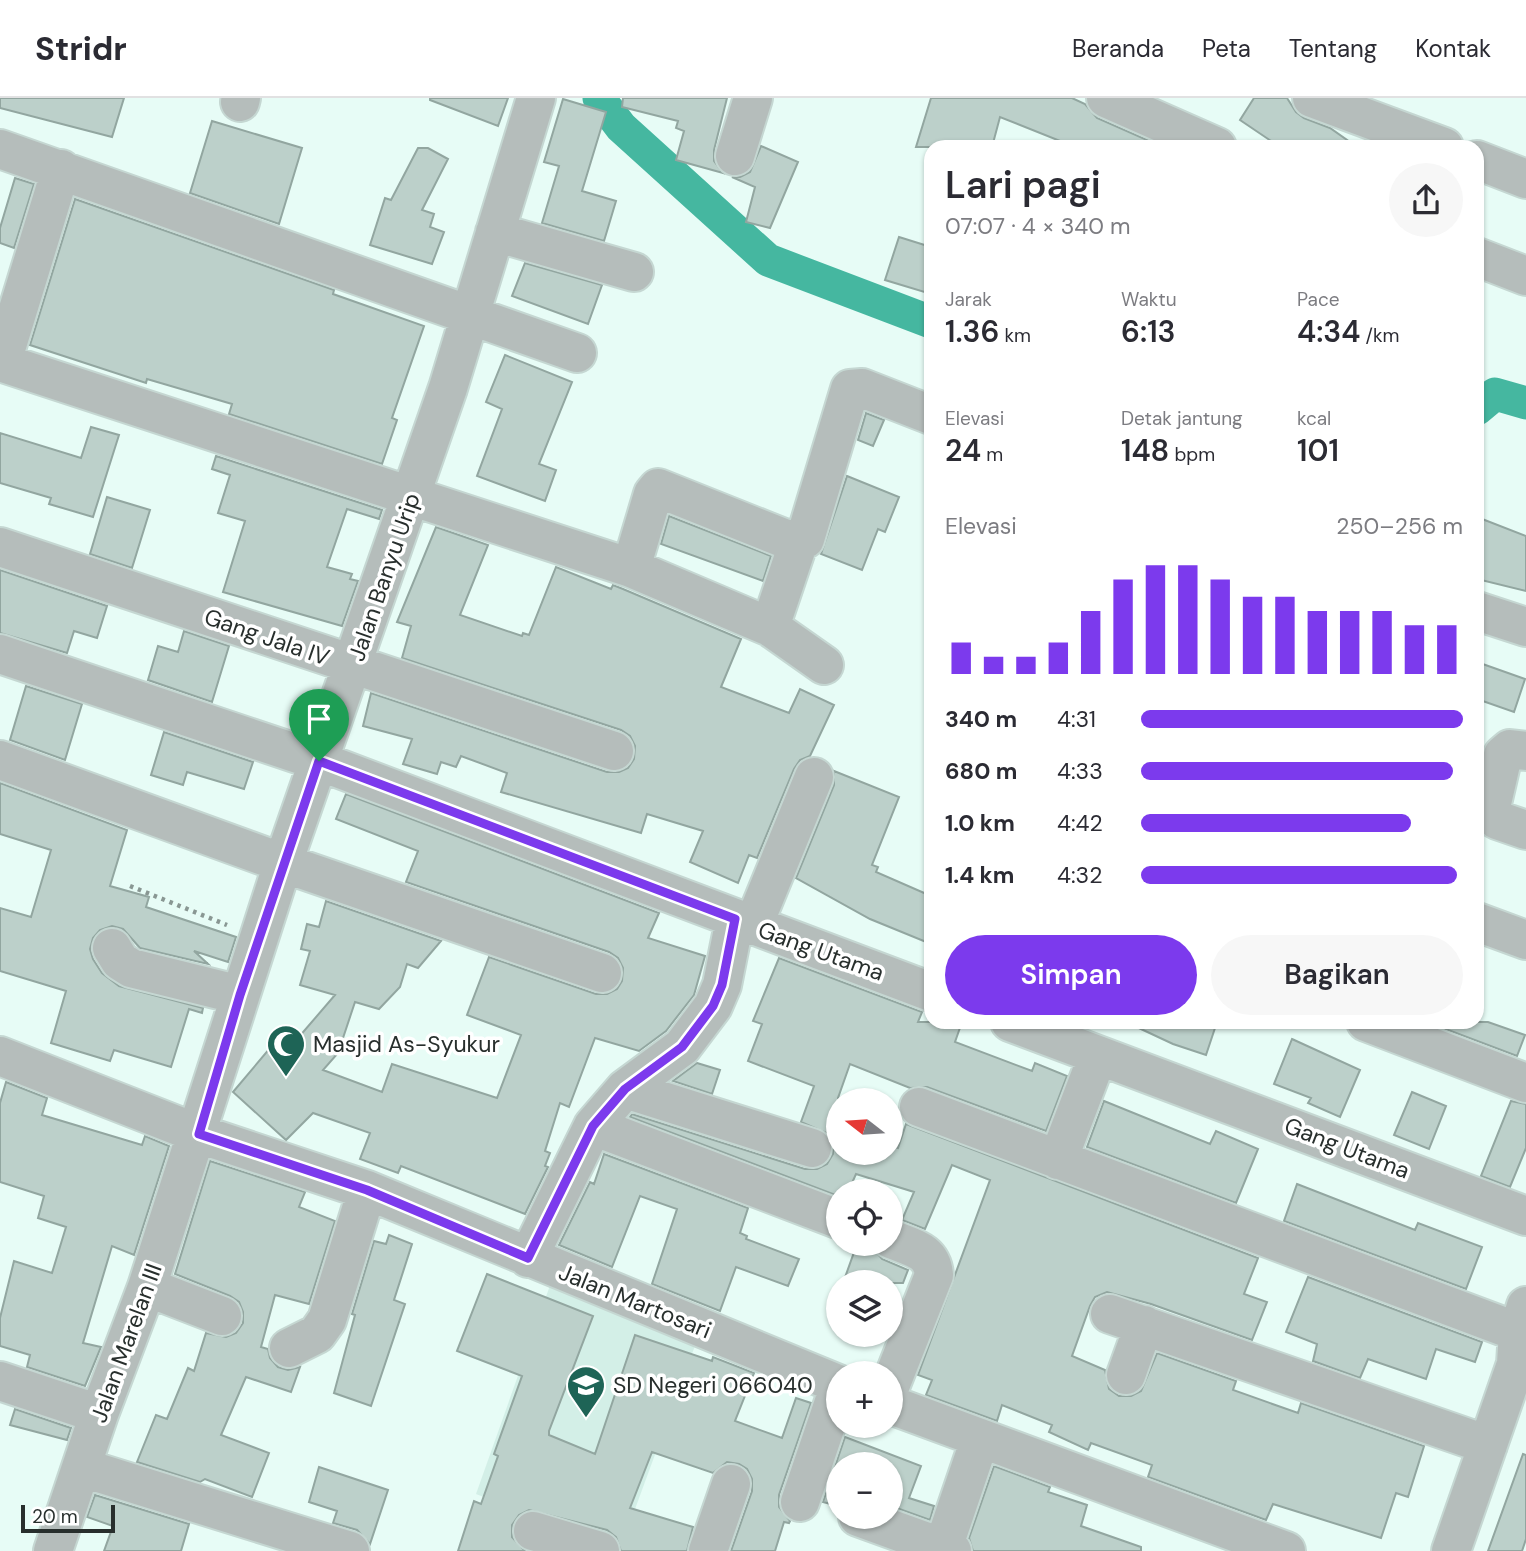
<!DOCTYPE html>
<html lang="id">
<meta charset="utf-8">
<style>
body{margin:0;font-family:"DM Sans",sans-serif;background:#f7f7f7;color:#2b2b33;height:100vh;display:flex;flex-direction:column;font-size:26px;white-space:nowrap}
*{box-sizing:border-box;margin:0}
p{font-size:23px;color:#7c7c81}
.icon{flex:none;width:38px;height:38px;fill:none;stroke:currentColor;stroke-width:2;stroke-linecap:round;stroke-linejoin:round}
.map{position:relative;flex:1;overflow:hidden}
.side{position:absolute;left:924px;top:42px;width:560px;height:889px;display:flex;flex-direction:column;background:#fff;border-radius:21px;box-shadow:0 2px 5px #0004}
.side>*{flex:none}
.needle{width:46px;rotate:287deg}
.buttons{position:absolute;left:826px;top:990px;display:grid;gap:14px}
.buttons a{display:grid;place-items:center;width:77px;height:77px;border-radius:50%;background:#fff;box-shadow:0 2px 5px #0004;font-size:35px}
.scale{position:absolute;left:21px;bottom:18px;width:94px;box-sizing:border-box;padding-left:7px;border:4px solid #282f2d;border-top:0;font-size:19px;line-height:24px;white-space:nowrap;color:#282f2d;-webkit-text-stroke:5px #fff;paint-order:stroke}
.pin{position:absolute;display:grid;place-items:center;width:60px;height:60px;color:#fff;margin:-72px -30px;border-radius:50% 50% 50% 0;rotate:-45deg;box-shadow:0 0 7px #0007}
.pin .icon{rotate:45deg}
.round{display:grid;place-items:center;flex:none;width:74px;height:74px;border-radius:37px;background:#f7f7f7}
.summary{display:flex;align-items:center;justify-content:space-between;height:119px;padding:0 21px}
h1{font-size:38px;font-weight:600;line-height:52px}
.stats{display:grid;grid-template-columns:repeat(3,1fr);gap:10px;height:119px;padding:7px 21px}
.stats div{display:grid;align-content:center}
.stats b{font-size:30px;font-weight:600}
.stats small{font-size:19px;font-weight:400}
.stats p{font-size:19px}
.chart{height:196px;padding:14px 21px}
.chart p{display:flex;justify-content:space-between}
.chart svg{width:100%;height:126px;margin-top:7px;stroke:#7c3aed;stroke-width:6}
.button{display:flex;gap:14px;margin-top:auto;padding:14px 21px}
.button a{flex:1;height:80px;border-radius:42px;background:#7c3aed;color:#fff;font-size:28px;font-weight:600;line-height:80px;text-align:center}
.button a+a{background:#f7f7f7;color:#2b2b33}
ul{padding:0 21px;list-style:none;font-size:23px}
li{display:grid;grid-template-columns:112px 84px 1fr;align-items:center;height:52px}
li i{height:18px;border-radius:9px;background:#7c3aed}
header{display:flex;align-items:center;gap:42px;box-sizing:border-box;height:98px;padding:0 35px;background:#fff;border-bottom:2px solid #e1e1e2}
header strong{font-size:33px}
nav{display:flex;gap:38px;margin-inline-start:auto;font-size:24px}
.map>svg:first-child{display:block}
.built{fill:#d3efe7}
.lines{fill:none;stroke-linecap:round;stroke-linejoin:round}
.canal{stroke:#45b7a0;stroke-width:33}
.building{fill:#bcd0ca;stroke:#92a6a0;stroke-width:2}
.minor-casing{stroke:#c5d7d2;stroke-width:42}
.path{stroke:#899793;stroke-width:4.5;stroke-dasharray:3.5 5;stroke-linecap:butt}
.minor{stroke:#b5bdbb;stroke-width:38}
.route-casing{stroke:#fff;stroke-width:14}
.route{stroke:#7c3aed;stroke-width:9}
.labels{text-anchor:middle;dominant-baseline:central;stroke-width:7;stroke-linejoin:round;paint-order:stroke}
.street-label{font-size:23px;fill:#282f2d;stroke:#fff}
.poi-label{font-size:23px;fill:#282f2d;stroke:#fff;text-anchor:start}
</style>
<header>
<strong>Stridr</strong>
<nav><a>Beranda</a><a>Peta</a><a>Tentang</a><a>Kontak</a></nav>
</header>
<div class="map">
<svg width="1526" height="1453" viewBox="0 0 1526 1453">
<rect width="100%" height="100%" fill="#e7fcf6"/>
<path class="built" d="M553,1179L696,1245L620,1452L476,1396Z"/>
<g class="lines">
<path class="canal" d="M599,0L621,29L768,162L931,224
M1477,311L1495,296L1526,305"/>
</g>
<path class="building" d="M0,0H124L112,39L0,10Z
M430,0H508L498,28L430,2Z
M623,0H727L714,52V63L723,75L676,62L684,33L676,30L678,23L622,9Z
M931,0H1072L1085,6L1097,20L1163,49H1075L1000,19L992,49H916Z
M1254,0H1287L1296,14L1304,20L1330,30L1357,49H1280L1240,22Z
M563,1L606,14L582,93L616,103L604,143L542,125L559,68L544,64Z
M212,23L302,50L279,126L190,95Z
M761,48L798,64L770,130L746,124L755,89L732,79H740L750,74Z
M418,50H428L448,61L422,112L434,116L430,129L444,134L432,166L370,147L385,100L391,102Z
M15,80L34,86L14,150L0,145V130Z
M75,101L334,192L333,196L424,228L392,320L397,322L382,366L229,316L232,306L147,281L146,285L30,247Z
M899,139L931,149V196L885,182Z
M525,165L602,187L588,226L512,198Z
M505,257L572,284L539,366L556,372L545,403L477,378L502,311L486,304Z
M866,315L884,322L873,348L858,342Z
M91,329L119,337L93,419L49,406L51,400L0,385V335L81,360Z
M216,358L382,412L379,421L347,411L327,469L352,476L350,481L358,483L342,528L223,494L245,423L218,415L230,377L212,371Z
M847,378L899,399L885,434L878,431L862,472L821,456Z
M107,399L150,412L132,470L90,456Z
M669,418L771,458L763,483L661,446Z
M1477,419L1526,438V493L1477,481Z
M436,429L488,447L460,517L522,538L523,535L529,537L556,469L611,491L613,487L623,491L741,541L721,589L789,615L800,591L834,607L810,658L800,662L794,671L757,760L749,757L738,785L690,764L703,733L647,716L641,735L501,694L507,675L461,658L456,669L441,664L437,676L403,666L412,641L363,628L371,595L607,674H619L628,670L634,661L635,648L630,638L621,632L402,560L411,528L397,524Z
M0,472L107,508L97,540L74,533L67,555L0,535Z
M184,533L229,548L212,604L148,582L158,548L178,554Z
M1477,564L1525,581L1514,614L1477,601Z
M26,588L82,606L65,662L10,642Z
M164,634L253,664L244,691L187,674L183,687L151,677Z
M834,673L899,699L872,767L878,769L876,774L931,798V846L870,821L796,780L834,687Z
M0,685L127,732L110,788L149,799L146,809L236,839L228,864L194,853L208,866L140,850L123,831L112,828L100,832L93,840L90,851L93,861L102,875L119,888L203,910L202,915L189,911L171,969L114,952L110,963L51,945L66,893L0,873V810L31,819L51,752L0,736Z
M346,696L659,815L648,840L705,858L694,897L666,933L639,953L595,940L569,1009L560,1005L545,1053L550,1055L545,1068L548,1069L525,1116L401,1068L398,1075L360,1061L370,1035L313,1015L286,1042L233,994L281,937L292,947L335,897L300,887L310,853L301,851L307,826L319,829L326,803L441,843L418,870L407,866L400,889L379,911L355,904L338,955L323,972L382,994L392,966L497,1000L521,937L467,917L489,859L596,896H607L617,891L622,883L623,870L618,860L609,854L406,784L418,753L336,721Z
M779,860L922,914L918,924H962L955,944L1032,973L1035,965L1067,978L1046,1033L927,989L910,990L850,966L838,1000V1055H891V1048L898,1050L906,1026L1258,1160L1244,1196L1267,1204L1252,1242L1151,1206L1107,1194L1095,1199L1090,1208L1072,1258L1105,1272L1109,1291L1119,1298H1131L1141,1293L1157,1255L1236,1283L1233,1292L1298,1315L1301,1305L1424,1348L1408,1399L1396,1395L1381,1440L1273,1406L1266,1422L1148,1379L1152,1367L1091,1345L1088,1352L1049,1334L1052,1327L1002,1307L997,1323L926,1297L932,1282L918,1277L990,1082L952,1067L925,1131L902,1122L914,1094L856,1076L848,1094H838V1098L630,1019L632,1016L805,1071H817L827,1066L833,1056V1046L829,1036L801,1024L814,988L748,963L762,926L753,923Z
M1126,924H1217L1206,957L1173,946Z
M1427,924H1488L1525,937L1517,958Z
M1292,941L1360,972L1340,1019L1308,1005L1311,1000L1274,986Z
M697,965L720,972L712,996L673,983Z
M6,984L47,1000L42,1017L142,1047L145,1038L169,1048L134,1157L112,1148L83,1245L101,1249L85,1288L27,1269L30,1257L0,1248V1220L14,1163L52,1175L66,1129L38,1120L44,1098L0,1084V1005Z
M1412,994L1446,1008L1429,1051L1394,1037Z
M1104,1003L1210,1046L1216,1033L1258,1051L1236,1105L1087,1049Z
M1511,1003L1526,1006V1050L1510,1089L1481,1078Z
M604,1056L748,1110L740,1135L747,1138L746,1141L799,1161L788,1188L736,1169L720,1213L652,1186L677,1111L640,1098L612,1169L559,1147L590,1084L594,1086Z
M210,1063L305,1094L299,1109L335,1123L309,1206L275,1197L261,1249L268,1251L270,1260L278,1269L288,1272L300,1269L291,1294L246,1279L221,1337L269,1355L252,1399L205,1381L200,1384L137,1364L156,1317L167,1321L188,1270L194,1273L206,1235L226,1239L236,1235L243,1225V1214L239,1204L230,1198L175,1176Z
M1297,1086L1415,1132L1418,1125L1482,1149L1466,1191L1284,1123Z
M389,1137L412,1146L394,1202L405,1206L371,1308L334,1295L355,1217L352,1216L374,1143L386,1146Z
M857,1146L872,1149L882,1161L908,1172L903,1185H843Z
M487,1176L593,1218L549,1333V1337L595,1356L635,1237L712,1263L713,1259L754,1275L735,1323L782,1340L796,1300L811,1305L779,1397V1409L790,1423L789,1425L784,1424L775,1453H731L752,1393V1381L747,1371L739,1366L727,1364L713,1375L652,1354L630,1410L693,1429L687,1453H621L616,1439L607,1432L529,1412L519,1417L512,1427V1439L525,1453H458L474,1403L481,1406L498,1358L494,1356L522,1278L457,1253Z
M1308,1179L1482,1244L1475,1264L1436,1251L1426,1281L1368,1261L1360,1280L1313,1263L1317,1246L1286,1234Z
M15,1311L71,1330L67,1342L10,1327Z
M845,1339L921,1368L909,1400L934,1408L930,1422L891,1408V1367H838V1408L823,1404Z
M1523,1356L1526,1357V1441L1522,1453H1488Z
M994,1368L1050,1389L1048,1394L1087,1407L1081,1428L1141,1449V1453H973L969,1440Z
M319,1369L388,1392L370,1446L357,1432L333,1425L337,1413L309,1404Z
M95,1397L189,1426L181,1453H104L113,1428L87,1419Z"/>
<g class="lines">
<defs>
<path id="minor" d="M1106,0L1217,49
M1312,0L1444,49
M240,4L241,0
M0,51L577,255
M735,58L753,0
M1477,62L1526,81
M495,134L634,174
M1477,159L1526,178
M0,264L631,470L770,529L824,567
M2,264L61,71
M0,449L614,653
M631,470L653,396L658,390L791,443H799
M1477,513L1526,529
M770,529L799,443L805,441L850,291L862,290L931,317
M0,556L319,663L931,894
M1526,653L1510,651L1503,657L1490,714L1497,722L1526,732
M0,662L283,765L602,875
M735,821L722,887L713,908L682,949L625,991L593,1028L838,1121
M1477,824L1526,842
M753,828L814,679
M112,850L120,863L131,870L240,897
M1010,924L1526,1118
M1366,924L1526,985
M0,958L199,1036L367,1092L838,1286
M625,991L812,1050
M919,1009L1518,1234
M1058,1062L1098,957
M891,1141C912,1150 932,1152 934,1177L891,1286
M528,1160L593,1028
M147,1189L222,1218
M1110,1216L1488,1347
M289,1250L317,1236L327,1222L367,1092
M1126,1277L1144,1227
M0,1283L99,1316
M891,1307L1286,1453
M83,1370L350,1453
M800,1404L838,1292
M858,1419L952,1453
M533,1433L600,1453
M943,1450L980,1341
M53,1453L99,1316L147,1189L283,765L448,290L536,0
M708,1453L731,1386
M1451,1453L1516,1266L1518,1234L1526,1208"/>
</defs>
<use href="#minor" class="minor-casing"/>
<path class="path" d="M130,788L227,827"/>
<use href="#minor" class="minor"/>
</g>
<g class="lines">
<defs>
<path id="route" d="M319,663L735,821L722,887L713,908L682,949L625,991L593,1028L528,1160L367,1092L199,1036L240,897Z"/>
</defs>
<use href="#route" class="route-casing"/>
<use href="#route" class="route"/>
</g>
<defs>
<symbol id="mosque-pin" viewBox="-11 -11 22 30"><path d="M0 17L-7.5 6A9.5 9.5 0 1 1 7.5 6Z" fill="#1e6456" stroke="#fff"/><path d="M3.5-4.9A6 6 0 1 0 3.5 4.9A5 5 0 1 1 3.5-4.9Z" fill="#fff"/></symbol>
<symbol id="school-pin" viewBox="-11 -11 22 30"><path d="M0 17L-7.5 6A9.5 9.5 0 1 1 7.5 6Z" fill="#1e6456" stroke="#fff"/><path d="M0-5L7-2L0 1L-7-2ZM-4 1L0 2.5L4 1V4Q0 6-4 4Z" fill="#fff"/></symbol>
</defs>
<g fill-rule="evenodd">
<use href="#mosque-pin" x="264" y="924" width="44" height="60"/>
<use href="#school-pin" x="564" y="1265" width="44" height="60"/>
</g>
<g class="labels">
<g class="street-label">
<text transform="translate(384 479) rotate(-71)">Jalan Banyu Urip</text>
<text transform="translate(267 539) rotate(19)">Gang Jala IV</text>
<text transform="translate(821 853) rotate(20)">Gang Utama</text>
<text transform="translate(1347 1050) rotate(21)">Gang Utama</text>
<text transform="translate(635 1203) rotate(22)">Jalan Martosari</text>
<text transform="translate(126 1245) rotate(-70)">Jalan Marelan III</text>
</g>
<g class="poi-label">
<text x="313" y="946">Masjid As-Syukur</text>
<text x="613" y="1287">SD Negeri 066040</text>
</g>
</g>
</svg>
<div class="buttons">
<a><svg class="needle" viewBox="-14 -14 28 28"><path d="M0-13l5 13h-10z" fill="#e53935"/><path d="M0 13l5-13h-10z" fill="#7c7c81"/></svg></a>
<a><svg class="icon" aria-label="locate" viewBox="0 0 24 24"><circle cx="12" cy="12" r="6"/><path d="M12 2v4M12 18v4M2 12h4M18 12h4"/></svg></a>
<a><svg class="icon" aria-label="layers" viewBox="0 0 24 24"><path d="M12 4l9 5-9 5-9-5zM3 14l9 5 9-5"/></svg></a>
<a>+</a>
<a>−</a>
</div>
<div class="scale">20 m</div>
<div class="pin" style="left:319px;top:663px;background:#1e9e55"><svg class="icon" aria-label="arrive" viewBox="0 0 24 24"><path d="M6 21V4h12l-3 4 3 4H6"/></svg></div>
<section class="side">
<div class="summary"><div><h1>Lari pagi</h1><p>07:07 · 4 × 340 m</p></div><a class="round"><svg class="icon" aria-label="share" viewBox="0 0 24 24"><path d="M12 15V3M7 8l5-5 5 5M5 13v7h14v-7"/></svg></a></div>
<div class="stats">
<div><p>Jarak</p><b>1.36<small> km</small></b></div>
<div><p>Waktu</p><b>6:13</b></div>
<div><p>Pace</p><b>4:34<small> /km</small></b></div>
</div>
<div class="stats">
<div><p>Elevasi</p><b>24<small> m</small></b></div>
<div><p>Detak jantung</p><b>148<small> bpm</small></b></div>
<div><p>kcal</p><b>101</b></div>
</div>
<div class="chart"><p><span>Elevasi</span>250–256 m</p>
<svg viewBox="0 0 160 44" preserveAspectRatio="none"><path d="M5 44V33M15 44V38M25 44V38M35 44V33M45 44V22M55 44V11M65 44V6M75 44V6M85 44V11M95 44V17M105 44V17M115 44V22M125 44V22M135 44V22M145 44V27M155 44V27"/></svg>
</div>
<ul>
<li><b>340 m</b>4:31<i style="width:100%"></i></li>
<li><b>680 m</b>4:33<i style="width:97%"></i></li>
<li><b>1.0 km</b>4:42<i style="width:84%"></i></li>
<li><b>1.4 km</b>4:32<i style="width:98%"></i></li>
</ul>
<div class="button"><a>Simpan</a><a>Bagikan</a></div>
</section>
</div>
